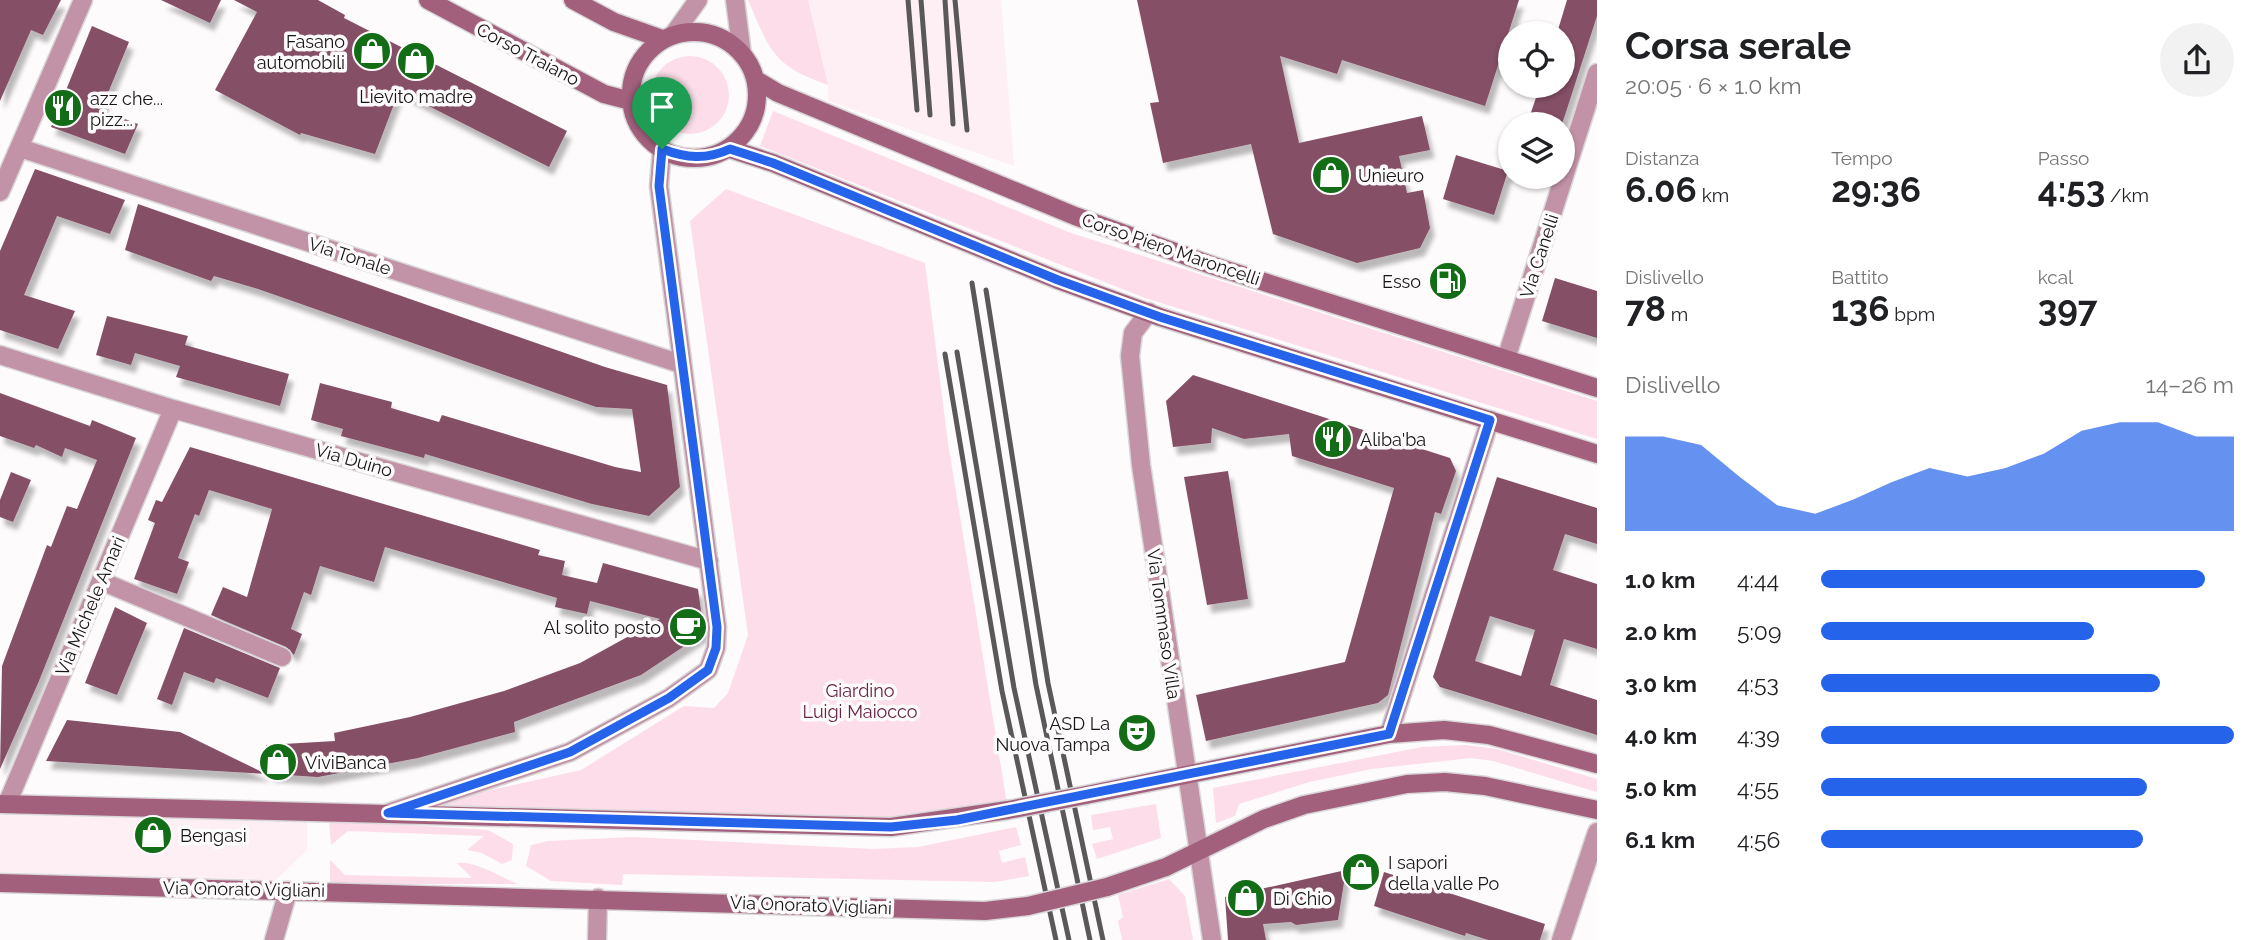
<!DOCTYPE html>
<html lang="it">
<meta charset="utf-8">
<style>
body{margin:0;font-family:Raleway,sans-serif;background:#f2f2f2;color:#202124;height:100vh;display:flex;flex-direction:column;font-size:26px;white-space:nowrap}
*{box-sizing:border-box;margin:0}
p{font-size:23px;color:#757577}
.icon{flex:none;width:38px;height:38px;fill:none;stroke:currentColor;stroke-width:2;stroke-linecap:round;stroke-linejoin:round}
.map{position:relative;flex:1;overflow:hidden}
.details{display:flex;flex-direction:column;background:#fff;width:665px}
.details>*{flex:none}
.buttons{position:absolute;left:1498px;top:21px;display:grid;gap:14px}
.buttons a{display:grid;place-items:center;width:77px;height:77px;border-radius:50%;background:#fff;box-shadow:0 2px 5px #0004;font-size:35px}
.pin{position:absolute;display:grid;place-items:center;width:60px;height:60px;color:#fff;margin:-72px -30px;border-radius:50% 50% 50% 0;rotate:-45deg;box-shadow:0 0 7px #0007}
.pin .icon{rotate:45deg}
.round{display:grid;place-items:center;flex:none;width:74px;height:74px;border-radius:37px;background:#f2f2f2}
.summary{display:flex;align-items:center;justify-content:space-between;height:119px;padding:0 28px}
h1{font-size:38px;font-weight:700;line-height:52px}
.figures{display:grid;grid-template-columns:repeat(3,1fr);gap:10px;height:119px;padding:7px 28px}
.figures div{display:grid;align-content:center}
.figures b{font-size:35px;font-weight:700}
.figures small{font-size:19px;font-weight:400}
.figures p{font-size:19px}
.chart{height:196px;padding:14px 28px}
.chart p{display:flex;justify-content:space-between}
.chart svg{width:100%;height:126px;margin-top:7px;fill:#2563eb;opacity:.7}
ul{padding:0 28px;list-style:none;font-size:23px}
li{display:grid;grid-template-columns:112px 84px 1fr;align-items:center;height:52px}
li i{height:18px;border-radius:9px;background:#2563eb}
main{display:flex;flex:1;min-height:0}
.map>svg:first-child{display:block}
.built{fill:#fdeff4}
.green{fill:#fddde9}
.building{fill:#855066;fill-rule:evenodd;filter:url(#shadow)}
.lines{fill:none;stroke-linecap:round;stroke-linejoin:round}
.street-casing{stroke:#d9d6d7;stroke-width:21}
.secondary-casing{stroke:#d9d6d7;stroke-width:21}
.street{stroke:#c293a6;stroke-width:18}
.secondary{stroke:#a2607c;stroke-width:18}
.rail{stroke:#5b5859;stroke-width:5}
.secondary-bridge-casing{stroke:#d9d6d7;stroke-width:21;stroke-linecap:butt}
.secondary-bridge{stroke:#a2607c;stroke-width:18}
.route-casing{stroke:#fff;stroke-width:14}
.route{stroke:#2563eb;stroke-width:9}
.labels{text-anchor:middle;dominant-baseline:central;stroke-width:7;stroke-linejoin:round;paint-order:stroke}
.poi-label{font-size:18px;fill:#181516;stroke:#fefbfc;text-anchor:start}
.street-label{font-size:18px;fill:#181516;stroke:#fefbfc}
.park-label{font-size:18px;fill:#692345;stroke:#fefbfc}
</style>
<main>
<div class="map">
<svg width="1597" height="940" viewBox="0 0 1597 940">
<defs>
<filter id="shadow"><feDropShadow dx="4.5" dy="8" stdDeviation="2" flood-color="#0004"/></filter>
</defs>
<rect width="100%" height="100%" fill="#fefbfc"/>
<path class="built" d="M808,0H1001L1014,166L828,101V85Z
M0,815L307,820V850L274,882L0,872Z"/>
<path class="green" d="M748,0H808L828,85C772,65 771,52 748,0Z
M651 95a39 39 0 1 1 78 0a39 39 0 1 1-78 0Z
M773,111L1071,233L1597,401V439L1145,298L760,146Z
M726,189L925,263L948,443L1008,810L957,820L388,813L581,770L684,706L714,708L728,693L748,635L690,221Z
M1465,745L1497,749L1597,779V792L1493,761L1471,758L1372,769L1309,782L1239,804L1235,816L1216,823L1213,788L1422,747Z
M1156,804L1161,838L1097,859L1092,844L1113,839L1110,827L1093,830L1091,815Z
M329,820L488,830L513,844L512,860L502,864L482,853L467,850L484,836L348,831L331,845Z
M1016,827L1021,845L999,851L1002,863L1025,857L1029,876L995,882L623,874L622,885L551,881L526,866L531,845L548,841L633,837L872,849L918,847Z
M330,860L345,875L472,878L457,863C477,861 499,877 518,884H330Z
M1169,879L1185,896L1193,940H1122L1118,921L1123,917L1118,895Z"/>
<path class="building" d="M0,0H61L43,35L31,30L0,101Z
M161,0H221L210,23Z
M234,0H318L345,15L344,18L567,131L549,167L399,91L375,154L301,133L300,135L215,90L257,12Z
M1137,0H1519L1485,106L1342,60L1337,74L1280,56L1299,143L1422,116L1430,150L1399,156L1407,193L1423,190L1430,228L1420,248L1357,263L1273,234L1251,144L1163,163L1150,103L1159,102Z
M1567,0H1597V16L1566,112L1562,124H1527L1540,86H1563V33H1557Z
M92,26L129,42L101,110L138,124L125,154L51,127Z
M1456,155L1508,171L1494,215L1443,199Z
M35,169L125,200L110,234L57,216L24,295L75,311L58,349L0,330V251Z
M138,204L605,367L667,385L680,487L649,516L592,504L425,454L424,458L341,436L343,429L311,420L320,383L392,402L391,408L439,422L442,415L615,467L641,472L632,409L596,407L258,289L214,276L211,281L125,250Z
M1555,278L1597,291V338L1542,321Z
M107,316L188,336L185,345L289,374L280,406L176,377L180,366L135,353L131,365L96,355Z
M1193,375L1450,458L1456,471L1441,514L1435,512L1388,695L1378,703L1206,741L1196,695L1345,662L1394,488L1292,456L1289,434L1244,439L1212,428L1211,443L1173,447L1166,401Z
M0,393L90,426L92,420L136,438L39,681L0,769L2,666L47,545L51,547L67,506L77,509L97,460L65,448L62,457L36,445L34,448L0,436Z
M190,447L540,550L538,555L565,561L562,575L597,583L603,563L698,589L704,633L641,675L514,722L515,732L418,758L318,777L271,774L267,770L266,745L335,741L334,733L410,717L504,691L580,663L660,619L590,601L587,614L555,607L557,598L385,547L374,582L320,566L311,595L304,592L291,629L302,634L294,655L286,647L211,615L223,587L247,597L272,509L209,490L199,516L195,514L178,558L189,562L177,594L134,579L155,523L148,520L156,500L162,502Z
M1228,471L1248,599L1207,605L1184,477Z
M11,472L31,480L13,522L0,517V500Z
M1497,477L1597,508V544L1565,534L1553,570L1597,584V649L1564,639L1550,685L1597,700V735L1440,687L1433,677ZM1490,616L1535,630L1521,676L1475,661Z
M115,607L147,623L117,695L85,683Z
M184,628L280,668L268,698L216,678L214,683L184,672L172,705L157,699Z
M67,720L180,732L266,774L46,761Z
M1346,870L1338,920L1296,925L1291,922L1263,924L1266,940H1228L1225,897Z
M1384,872L1545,924L1540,940H1488L1466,933L1465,936L1374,906Z"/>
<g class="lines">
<defs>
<path id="street" d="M735,0L742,54
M673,35L698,0
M20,148L681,364
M0,192L83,0
M1149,312L1133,333L1130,356L1141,465L1212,940
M0,355L173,409L709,561
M1506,359L1597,73
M101,581L282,657
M1389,734L1490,420
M7,804L173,409
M388,813L570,752L669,698L708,670L716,648L717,627L659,186L662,149
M274,940L288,891
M597,940L598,898
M1561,940L1597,832"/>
<path id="secondary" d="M428,0L604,94L631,101
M573,0L614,22L662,39
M631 95a63 63 0 1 1 126 0a63 63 0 1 1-126 0Z
M756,80L778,93L1075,216L1214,266L1597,388
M730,149L773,163L1058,280L1160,317L1597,454
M1086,795L1389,734L1444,730L1489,735L1597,764
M0,804L891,827L1008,810
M0,883L985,911L1028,906
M1107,887L1166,867L1264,819L1304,805L1407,784L1445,782L1485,786L1597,810"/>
</defs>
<use href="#street" class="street-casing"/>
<use href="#secondary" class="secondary-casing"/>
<use href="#street" class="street"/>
<use href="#secondary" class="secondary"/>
<path class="rail" d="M908,0L917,110
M921,0L930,115
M945,0L953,124
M955,0L967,130
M972,283L1036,685L1090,940
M986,290L1048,683L1103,940
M957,352L1014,688L1069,940
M945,354L1002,691L1056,940"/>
<defs>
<path id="secondary-bridge" d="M1008,810L1086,795
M1028,906L1107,887"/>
</defs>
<use href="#secondary-bridge" class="secondary-bridge-casing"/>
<use href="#secondary-bridge" class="secondary-bridge"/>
</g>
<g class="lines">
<defs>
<path id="route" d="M662,149C686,158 706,160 730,149L773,163L1058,280L1160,317L1490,420L1389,734L957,820L891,827L388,813L570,752L669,698L708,670L716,648L717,627L659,186Z"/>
</defs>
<use href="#route" class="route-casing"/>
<use href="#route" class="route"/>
</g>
<defs>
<symbol id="shop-disc" viewBox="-11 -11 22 22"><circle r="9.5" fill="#136c16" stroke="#fefbfc"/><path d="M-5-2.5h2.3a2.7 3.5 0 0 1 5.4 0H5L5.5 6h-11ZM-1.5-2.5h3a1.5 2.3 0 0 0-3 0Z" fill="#fff"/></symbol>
<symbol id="restaurant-disc" viewBox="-11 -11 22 22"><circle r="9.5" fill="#136c16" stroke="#fefbfc"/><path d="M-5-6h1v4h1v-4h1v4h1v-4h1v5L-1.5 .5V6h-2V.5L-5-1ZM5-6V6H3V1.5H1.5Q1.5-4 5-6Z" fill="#fff"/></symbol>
<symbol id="fuel-disc" viewBox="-11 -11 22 22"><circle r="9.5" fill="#136c16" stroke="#fefbfc"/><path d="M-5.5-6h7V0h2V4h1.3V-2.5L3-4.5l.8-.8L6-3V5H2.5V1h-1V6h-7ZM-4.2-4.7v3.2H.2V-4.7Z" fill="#fff"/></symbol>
<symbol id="cafe-disc" viewBox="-11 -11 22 22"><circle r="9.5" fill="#136c16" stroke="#fefbfc"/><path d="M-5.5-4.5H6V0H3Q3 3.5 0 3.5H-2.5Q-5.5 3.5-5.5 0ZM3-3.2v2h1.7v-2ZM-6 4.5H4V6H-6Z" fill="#fff"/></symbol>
<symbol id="theatre-disc" viewBox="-11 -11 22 22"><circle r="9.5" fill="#136c16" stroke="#fefbfc"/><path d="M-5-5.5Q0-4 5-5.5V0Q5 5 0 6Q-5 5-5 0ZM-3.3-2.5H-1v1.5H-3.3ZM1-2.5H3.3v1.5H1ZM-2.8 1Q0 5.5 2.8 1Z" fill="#fff"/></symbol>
</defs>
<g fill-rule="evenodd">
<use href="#shop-disc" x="350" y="29" width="44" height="44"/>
<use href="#shop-disc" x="394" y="39" width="44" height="44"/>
<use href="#restaurant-disc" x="41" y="86" width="44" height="44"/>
<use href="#shop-disc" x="1309" y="153" width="44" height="44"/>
<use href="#fuel-disc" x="1426" y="259" width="44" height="44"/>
<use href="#restaurant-disc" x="1311" y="417" width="44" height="44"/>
<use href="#cafe-disc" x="666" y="605" width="44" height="44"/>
<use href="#theatre-disc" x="1115" y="711" width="44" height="44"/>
<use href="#shop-disc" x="256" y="740" width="44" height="44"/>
<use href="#shop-disc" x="131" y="813" width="44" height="44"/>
<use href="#shop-disc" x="1339" y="850" width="44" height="44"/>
<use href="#shop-disc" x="1224" y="876" width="44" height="44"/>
</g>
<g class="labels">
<g class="poi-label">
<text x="345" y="41" text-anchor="end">Fasano<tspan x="345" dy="21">automobili</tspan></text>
<text x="416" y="96" text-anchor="middle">Lievito madre</text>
<text x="90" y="98">azz che...<tspan x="90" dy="21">pizz...</tspan></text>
<text x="1358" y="175">Unieuro</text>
<text x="1421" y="281" text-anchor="end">Esso</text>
<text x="1360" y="439">Aliba'ba</text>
<text x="661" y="627" text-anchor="end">Al solito posto</text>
<text x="1110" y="723" text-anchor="end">ASD La<tspan x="1110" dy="21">Nuova Tampa</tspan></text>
<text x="305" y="762">ViviBanca</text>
<text x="180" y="835">Bengasi</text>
<text x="1388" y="862">I sapori<tspan x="1388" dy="21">della valle Po</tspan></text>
<text x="1273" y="898">Di Chio</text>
</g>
<g class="street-label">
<text transform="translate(528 54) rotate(28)">Corso Traiano</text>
<text transform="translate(1171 249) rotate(19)">Corso Piero Maroncelli</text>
<text transform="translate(350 256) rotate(18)">Via Tonale</text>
<text transform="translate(1539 256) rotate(-72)">Via Canelli</text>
<text transform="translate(354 460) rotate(16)">Via Duino</text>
<text transform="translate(90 606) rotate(-67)">Via Michele Amari</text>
<text transform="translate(1164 624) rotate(82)">Via Tommaso Villa</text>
<text transform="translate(244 889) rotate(1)">Via Onorato Vigliani</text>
<text transform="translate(811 905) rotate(2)">Via Onorato Vigliani</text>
</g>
<g class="park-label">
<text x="860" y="690">Giardino<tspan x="860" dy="21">Luigi Maiocco</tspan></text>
</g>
</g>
</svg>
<div class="buttons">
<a><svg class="icon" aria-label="locate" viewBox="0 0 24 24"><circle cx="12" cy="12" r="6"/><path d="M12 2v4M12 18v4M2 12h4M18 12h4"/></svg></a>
<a><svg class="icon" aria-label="layers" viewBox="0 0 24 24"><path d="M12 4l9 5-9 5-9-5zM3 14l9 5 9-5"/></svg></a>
</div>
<div class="pin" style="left:662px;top:149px;background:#1e9e55"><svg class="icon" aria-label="arrive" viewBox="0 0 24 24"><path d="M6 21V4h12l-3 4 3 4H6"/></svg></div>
</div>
<section class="details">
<div class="summary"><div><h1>Corsa serale</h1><p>20:05 · 6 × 1.0 km</p></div><a class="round"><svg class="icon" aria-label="share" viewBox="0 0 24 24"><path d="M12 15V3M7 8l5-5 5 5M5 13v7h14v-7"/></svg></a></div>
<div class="figures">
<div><p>Distanza</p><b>6.06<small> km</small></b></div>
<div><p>Tempo</p><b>29:36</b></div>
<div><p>Passo</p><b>4:53<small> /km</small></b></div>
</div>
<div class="figures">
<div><p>Dislivello</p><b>78<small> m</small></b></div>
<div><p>Battito</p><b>136<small> bpm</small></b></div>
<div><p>kcal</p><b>397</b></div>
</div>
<div class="chart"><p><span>Dislivello</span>14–26 m</p>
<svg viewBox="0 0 160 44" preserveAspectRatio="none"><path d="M0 44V11L10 11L20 14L30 25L40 35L50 38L60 33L70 27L80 22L90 25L100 22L110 17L120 9L130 6L140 6L150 11L160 11V44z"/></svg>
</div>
<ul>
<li><b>1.0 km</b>4:44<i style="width:93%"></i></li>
<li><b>2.0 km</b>5:09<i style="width:66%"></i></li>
<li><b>3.0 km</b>4:53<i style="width:82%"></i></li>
<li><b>4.0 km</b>4:39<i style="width:100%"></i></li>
<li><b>5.0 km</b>4:55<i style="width:79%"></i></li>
<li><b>6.1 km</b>4:56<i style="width:78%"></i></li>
</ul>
</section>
</main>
